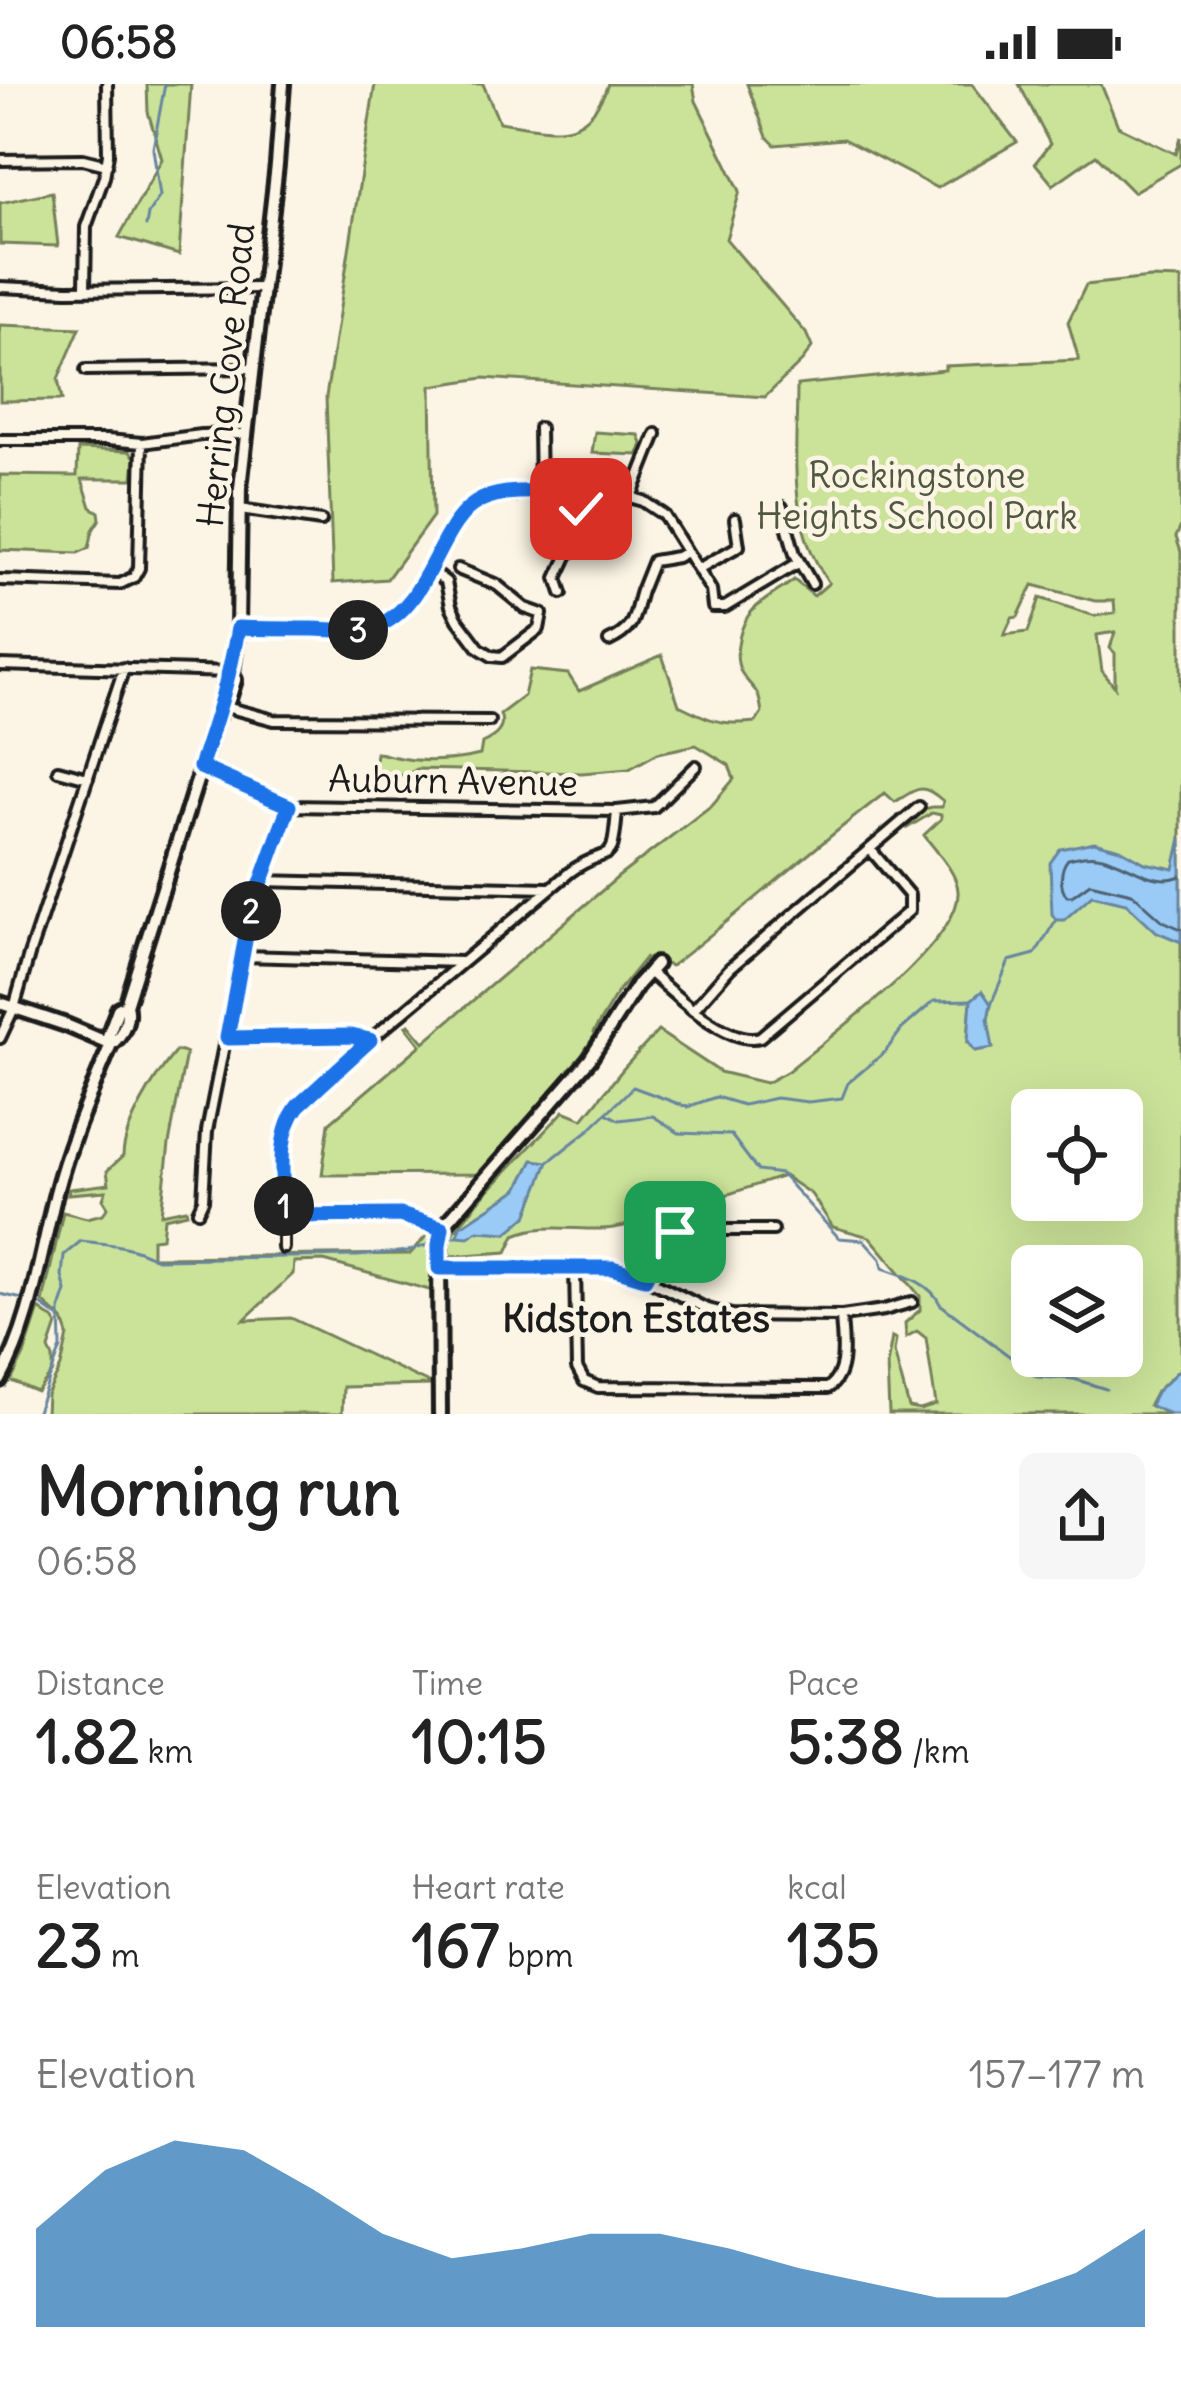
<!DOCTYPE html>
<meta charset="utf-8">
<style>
body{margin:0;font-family:Delius,sans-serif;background:#f6f6f6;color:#222;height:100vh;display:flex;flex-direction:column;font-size:45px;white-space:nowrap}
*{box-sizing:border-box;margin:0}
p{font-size:39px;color:#767676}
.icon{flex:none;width:66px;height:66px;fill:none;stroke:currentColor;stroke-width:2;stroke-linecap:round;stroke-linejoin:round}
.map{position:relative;height:1330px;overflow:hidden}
.side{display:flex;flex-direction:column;background:#fff;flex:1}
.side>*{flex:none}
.tools{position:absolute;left:1011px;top:1005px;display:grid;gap:24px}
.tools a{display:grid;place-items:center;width:132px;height:132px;border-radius:18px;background:#fff;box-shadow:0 12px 48px #0002;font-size:60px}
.pin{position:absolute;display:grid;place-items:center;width:102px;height:102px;color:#fff;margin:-51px;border-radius:24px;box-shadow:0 6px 18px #0006}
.km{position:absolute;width:60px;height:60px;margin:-30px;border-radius:50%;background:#222;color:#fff;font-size:33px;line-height:60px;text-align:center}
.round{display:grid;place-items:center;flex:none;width:126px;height:126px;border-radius:18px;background:#f6f6f6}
.headline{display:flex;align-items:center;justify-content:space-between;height:204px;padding:0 36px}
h1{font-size:66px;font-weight:800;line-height:90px}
.figures{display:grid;grid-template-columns:repeat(3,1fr);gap:18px;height:204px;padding:12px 36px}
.figures div{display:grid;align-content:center}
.figures b{font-size:60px;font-weight:800}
.figures small{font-size:33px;font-weight:400}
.figures p{font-size:33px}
.chart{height:336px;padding:24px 36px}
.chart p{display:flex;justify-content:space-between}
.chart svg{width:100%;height:216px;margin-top:12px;fill:#1f6fb2;opacity:.7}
.status{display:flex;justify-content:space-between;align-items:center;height:84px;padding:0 60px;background:#fff;direction:ltr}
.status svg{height:33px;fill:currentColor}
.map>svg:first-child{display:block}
.green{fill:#cbe399;stroke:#74805a;stroke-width:3;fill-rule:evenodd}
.water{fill:#99cbf6;stroke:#67859f;stroke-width:3}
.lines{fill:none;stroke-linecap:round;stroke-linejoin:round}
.shore{stroke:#4e6273;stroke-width:3}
.stream{stroke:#67859f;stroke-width:3}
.street-casing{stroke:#1c1c1c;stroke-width:16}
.secondary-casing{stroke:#1c1c1c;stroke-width:20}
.street{stroke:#fcf5e5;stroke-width:8}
.secondary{stroke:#fcf5e5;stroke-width:10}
.route-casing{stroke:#fff;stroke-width:24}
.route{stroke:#1a73e8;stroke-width:15}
.labels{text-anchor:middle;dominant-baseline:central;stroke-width:9;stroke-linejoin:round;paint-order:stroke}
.street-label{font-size:36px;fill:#1c1c1c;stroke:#fcf5e5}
.park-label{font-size:36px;fill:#515842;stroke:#fcf5e5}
.neighbourhood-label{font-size:39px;font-weight:bold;fill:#1c1c1c;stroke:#fcf5e5}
</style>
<div class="status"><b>06:58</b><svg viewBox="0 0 49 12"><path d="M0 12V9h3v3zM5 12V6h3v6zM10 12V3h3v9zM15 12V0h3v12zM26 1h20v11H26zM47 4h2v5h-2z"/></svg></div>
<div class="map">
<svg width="1181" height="1330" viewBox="0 0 1181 1330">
<rect width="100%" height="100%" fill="#fcf5e5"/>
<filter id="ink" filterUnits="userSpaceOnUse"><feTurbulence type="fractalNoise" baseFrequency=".00833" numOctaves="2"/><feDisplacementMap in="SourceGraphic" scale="24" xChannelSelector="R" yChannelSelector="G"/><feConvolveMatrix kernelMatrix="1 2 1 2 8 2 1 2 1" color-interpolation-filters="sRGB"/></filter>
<g filter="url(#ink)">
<path class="green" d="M147,0H191L179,171L119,153L162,75L148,28Z
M375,0H483L499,38C551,45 586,60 608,0H693L696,17L740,107L726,155L806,249L812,263L803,276L765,313L484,294L431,302L433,432L387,495L333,499L326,313Z
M747,0H972L1017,58L937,104L843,55L775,61L767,53Z
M1019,0H1101L1118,42L1176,70L1181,53V80L1133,108L1096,71L1053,101L1035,79L1050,60Z
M52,108L58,162L0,160V119Z
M1150,194L1181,195V442L1176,453L1181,468V803H1109L1181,846V1284L1156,1308L1149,1321L1170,1330H889L887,1281L892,1253L896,1255L894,1268L909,1324L920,1326L936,1321L926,1254L917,1247L906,1253L905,1239L920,1226V1212L870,1153L833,1143L811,1110L784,1092L726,1111L704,1104L677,1106L648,1118L631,1141C622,1142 612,1145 602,1145C573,1146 543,1139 515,1151L507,1168L450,1172L449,1154L482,1113L564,1027L583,1035L623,985L658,947L720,988L766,999L788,987C827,954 962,859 958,807C957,788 935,766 924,751L941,735V731L932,729L907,744L898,732L932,723H942L943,717C922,698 918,704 895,718L885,709C812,765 744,826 671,882L645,874L619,906L593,949L595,951L574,983L479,1090L322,1091L329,1039L421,961L406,942L409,940L424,958L618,793L712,721L734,695L729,681L696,661L658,669L629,685L582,689L417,685C403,695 388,692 374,684L376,669C383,669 389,672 396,673C421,679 455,677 480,671L482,659C495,653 506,645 500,630L524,612L530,586L568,590L579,607L662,571L679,621C709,636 721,642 756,638L762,629C758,599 753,609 741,588C733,572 739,547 748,532C758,518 780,507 794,496L814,512L829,499C786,439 797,371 797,301L945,286V282L1079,276L1068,238L1086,201ZM1033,501L1095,517H1114L1115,529L1095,532L1040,514L1028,548L1004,551L1012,534L1018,533ZM1115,548L1110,564L1115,569V603L1102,587L1097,551ZM982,908L991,920L988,935L968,956L971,917ZM1032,1026H1122V1116H1032ZM533,1077L507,1149L461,1143L518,1105ZM1032,1182H1122V1272H1032Z
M0,241L80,244L58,295L62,316L0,317Z
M595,348L639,351L642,360L638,371L592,369Z
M78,365L129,367L135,373L133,395H82L91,423L99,428L100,435L93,446L89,464L78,469L0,466V391L77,392Z
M176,967L186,969L169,1060L161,1130L186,1125L187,1129L164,1134L162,1154L152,1155V1173L410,1170L429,1149L432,1150L433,1207L324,1177L294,1178L293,1190L244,1236L291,1234L433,1301L343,1303L342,1330H46L47,1311L61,1283L68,1251L63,1236L43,1218L63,1128L87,1134L103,1130L108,1123L103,1115L106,1107L68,1110L69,1105L109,1100L107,1087L123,1072C124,1041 155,992 176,967Z
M39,1225L53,1235L57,1241L49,1265L53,1274V1288L37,1308L11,1297L24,1271Z"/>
<path class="water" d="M1181,754V858L1157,848L1126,819L1092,811L1064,836H1056L1052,830L1050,779L1060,765L1094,758L1120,765L1145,779L1174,785Z
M982,907L991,920L988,935L993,964L975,967L968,957L971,916Z
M533,1076L548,1078L527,1132L507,1149L478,1147L468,1153L458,1152L460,1143L518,1105Z
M1181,1284V1330H1170L1150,1322L1156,1308Z"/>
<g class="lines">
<path class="shore" d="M1181,792C1150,804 1127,776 1097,772C1088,770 1078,773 1068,775C1060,784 1059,803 1067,812H1072L1090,799L1132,809L1163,837L1181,845"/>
<path class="stream" d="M146,142L148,130L160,112L153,64L165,0
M991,920L1009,877L1035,870L1056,836
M606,1029L619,1036L653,1032L679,1049L731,1051L758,1087L781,1090L839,1154L864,1156L881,1175L883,1184C903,1191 931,1199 940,1220L1037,1293L1074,1295L1106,1305
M548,1078L590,1045L633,1003L687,1023L716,1013L743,1021L776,1014L808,1018L842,1014L848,999L885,968L902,945L934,917L971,916
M443,1156L458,1152
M0,1210L27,1216
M37,1218L58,1233
M36,1330L61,1264L60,1225L66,1207L62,1192L64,1171L81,1157C108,1160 132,1161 156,1175L358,1172L408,1167L434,1159"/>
<defs>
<path id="street" d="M0,76L83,75L107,81
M0,203L67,206L263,204
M85,206L86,143L104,93L108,70L107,0
M86,286L254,284
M539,344L540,409
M0,356H107L142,359L201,351L245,350
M631,413L656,350
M782,423L795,470L812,500
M240,425L321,437
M698,485L739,462L735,435
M430,486L446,498L451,522L458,536L479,564L492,572L502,573L539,545L542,530L525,524L497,501L458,485
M0,496L120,500L134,493L139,484L142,359
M562,509L557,494L576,453L582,409
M238,544C270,546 354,552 380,540C437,516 436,423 498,411L616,409L643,417L664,431L711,506L713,523H725L798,479
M609,557C637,544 633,532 641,507C645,497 649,487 653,477L677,473L686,468
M0,581L230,588
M222,622L274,636L489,637
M201,683L288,722L617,727L654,723L696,682
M58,686L88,694
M262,797L549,804
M242,872L462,878
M649,888C672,909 728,962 760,953L909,827V811L870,765
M693,926L730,884L919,723
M0,954L14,924L29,871L124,584
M227,954L351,952L369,955
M198,1127L203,1116L207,1047L250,830L288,722
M284,1132L400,1131L442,1144
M283,1164V1057L287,1040L298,1022L370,956L570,788C611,758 612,789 617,727
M439,1184L620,1185L645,1194L707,1225L732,1231L842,1232L884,1226L912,1218
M575,1185L577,1284L584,1297L598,1303L828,1304C849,1289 842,1255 841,1232
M645,1194L666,1156L680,1146H773"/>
<path id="secondary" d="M221,621L229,615L235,596L232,588L238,544L240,404L277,81L283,0
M0,919L66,941L111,960
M111,960L108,952L118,925L126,921
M0,1296C32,1238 40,1172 56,1109C69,1058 91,1009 111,960C122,953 130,934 126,921L221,621L226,594L232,588
M440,1330L439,1161L442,1144L590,975L637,901L656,880"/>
</defs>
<use href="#street" class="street-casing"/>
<use href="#secondary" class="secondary-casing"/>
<use href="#street" class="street"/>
<use href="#secondary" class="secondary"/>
</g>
</g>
<g class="lines" filter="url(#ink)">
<defs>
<path id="route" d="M581,425L582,409C554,409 506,403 481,416C437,436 432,521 377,542C356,550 334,545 312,545C288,545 263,545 238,544C230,592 216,636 200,683L289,722L250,830L227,954L351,952L370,956L298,1022C275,1052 283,1096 284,1132L400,1131L442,1144L439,1161V1184H612L645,1194L666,1156L675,1148"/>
</defs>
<use href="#route" class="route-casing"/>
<use href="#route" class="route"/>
</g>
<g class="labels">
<g class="street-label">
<text transform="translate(226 291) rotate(-84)">Herring Cove Road</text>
<text transform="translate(453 697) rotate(1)">Auburn Avenue</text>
</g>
<g class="park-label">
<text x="917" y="391">Rockingstone<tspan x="917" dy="41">Heights School Park</tspan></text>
</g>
<g class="neighbourhood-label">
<text x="636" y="1234">Kidston Estates</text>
</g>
</g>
</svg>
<div class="tools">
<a><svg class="icon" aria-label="locate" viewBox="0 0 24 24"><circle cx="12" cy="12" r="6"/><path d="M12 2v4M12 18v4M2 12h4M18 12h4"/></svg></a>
<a><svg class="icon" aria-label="layers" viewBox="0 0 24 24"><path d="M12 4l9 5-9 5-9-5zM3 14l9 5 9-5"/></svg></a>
</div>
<div class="pin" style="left:675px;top:1148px;background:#1e9e55"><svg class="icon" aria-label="arrive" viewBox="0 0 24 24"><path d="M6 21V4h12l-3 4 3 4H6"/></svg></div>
<div class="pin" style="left:581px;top:425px;background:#d93025"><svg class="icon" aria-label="check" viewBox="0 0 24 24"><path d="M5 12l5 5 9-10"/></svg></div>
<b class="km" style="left:284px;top:1122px">1</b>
<b class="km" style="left:251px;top:827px">2</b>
<b class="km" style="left:358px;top:546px">3</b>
</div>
<section class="side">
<div class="headline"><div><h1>Morning run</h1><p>06:58</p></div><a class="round"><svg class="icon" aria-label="share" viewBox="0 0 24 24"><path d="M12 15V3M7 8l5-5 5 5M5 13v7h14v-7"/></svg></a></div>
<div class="figures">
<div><p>Distance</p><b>1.82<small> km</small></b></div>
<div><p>Time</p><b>10:15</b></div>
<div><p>Pace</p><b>5:38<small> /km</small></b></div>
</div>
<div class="figures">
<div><p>Elevation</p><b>23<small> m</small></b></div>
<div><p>Heart rate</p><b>167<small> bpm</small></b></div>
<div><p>kcal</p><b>135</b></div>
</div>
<div class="chart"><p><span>Elevation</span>157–177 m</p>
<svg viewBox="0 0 160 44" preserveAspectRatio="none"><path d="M0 44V24L10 12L20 6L30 8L40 16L50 25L60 30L70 28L80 25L90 25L100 28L110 32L120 35L130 38L140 38L150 33L160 24V44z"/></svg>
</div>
</section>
